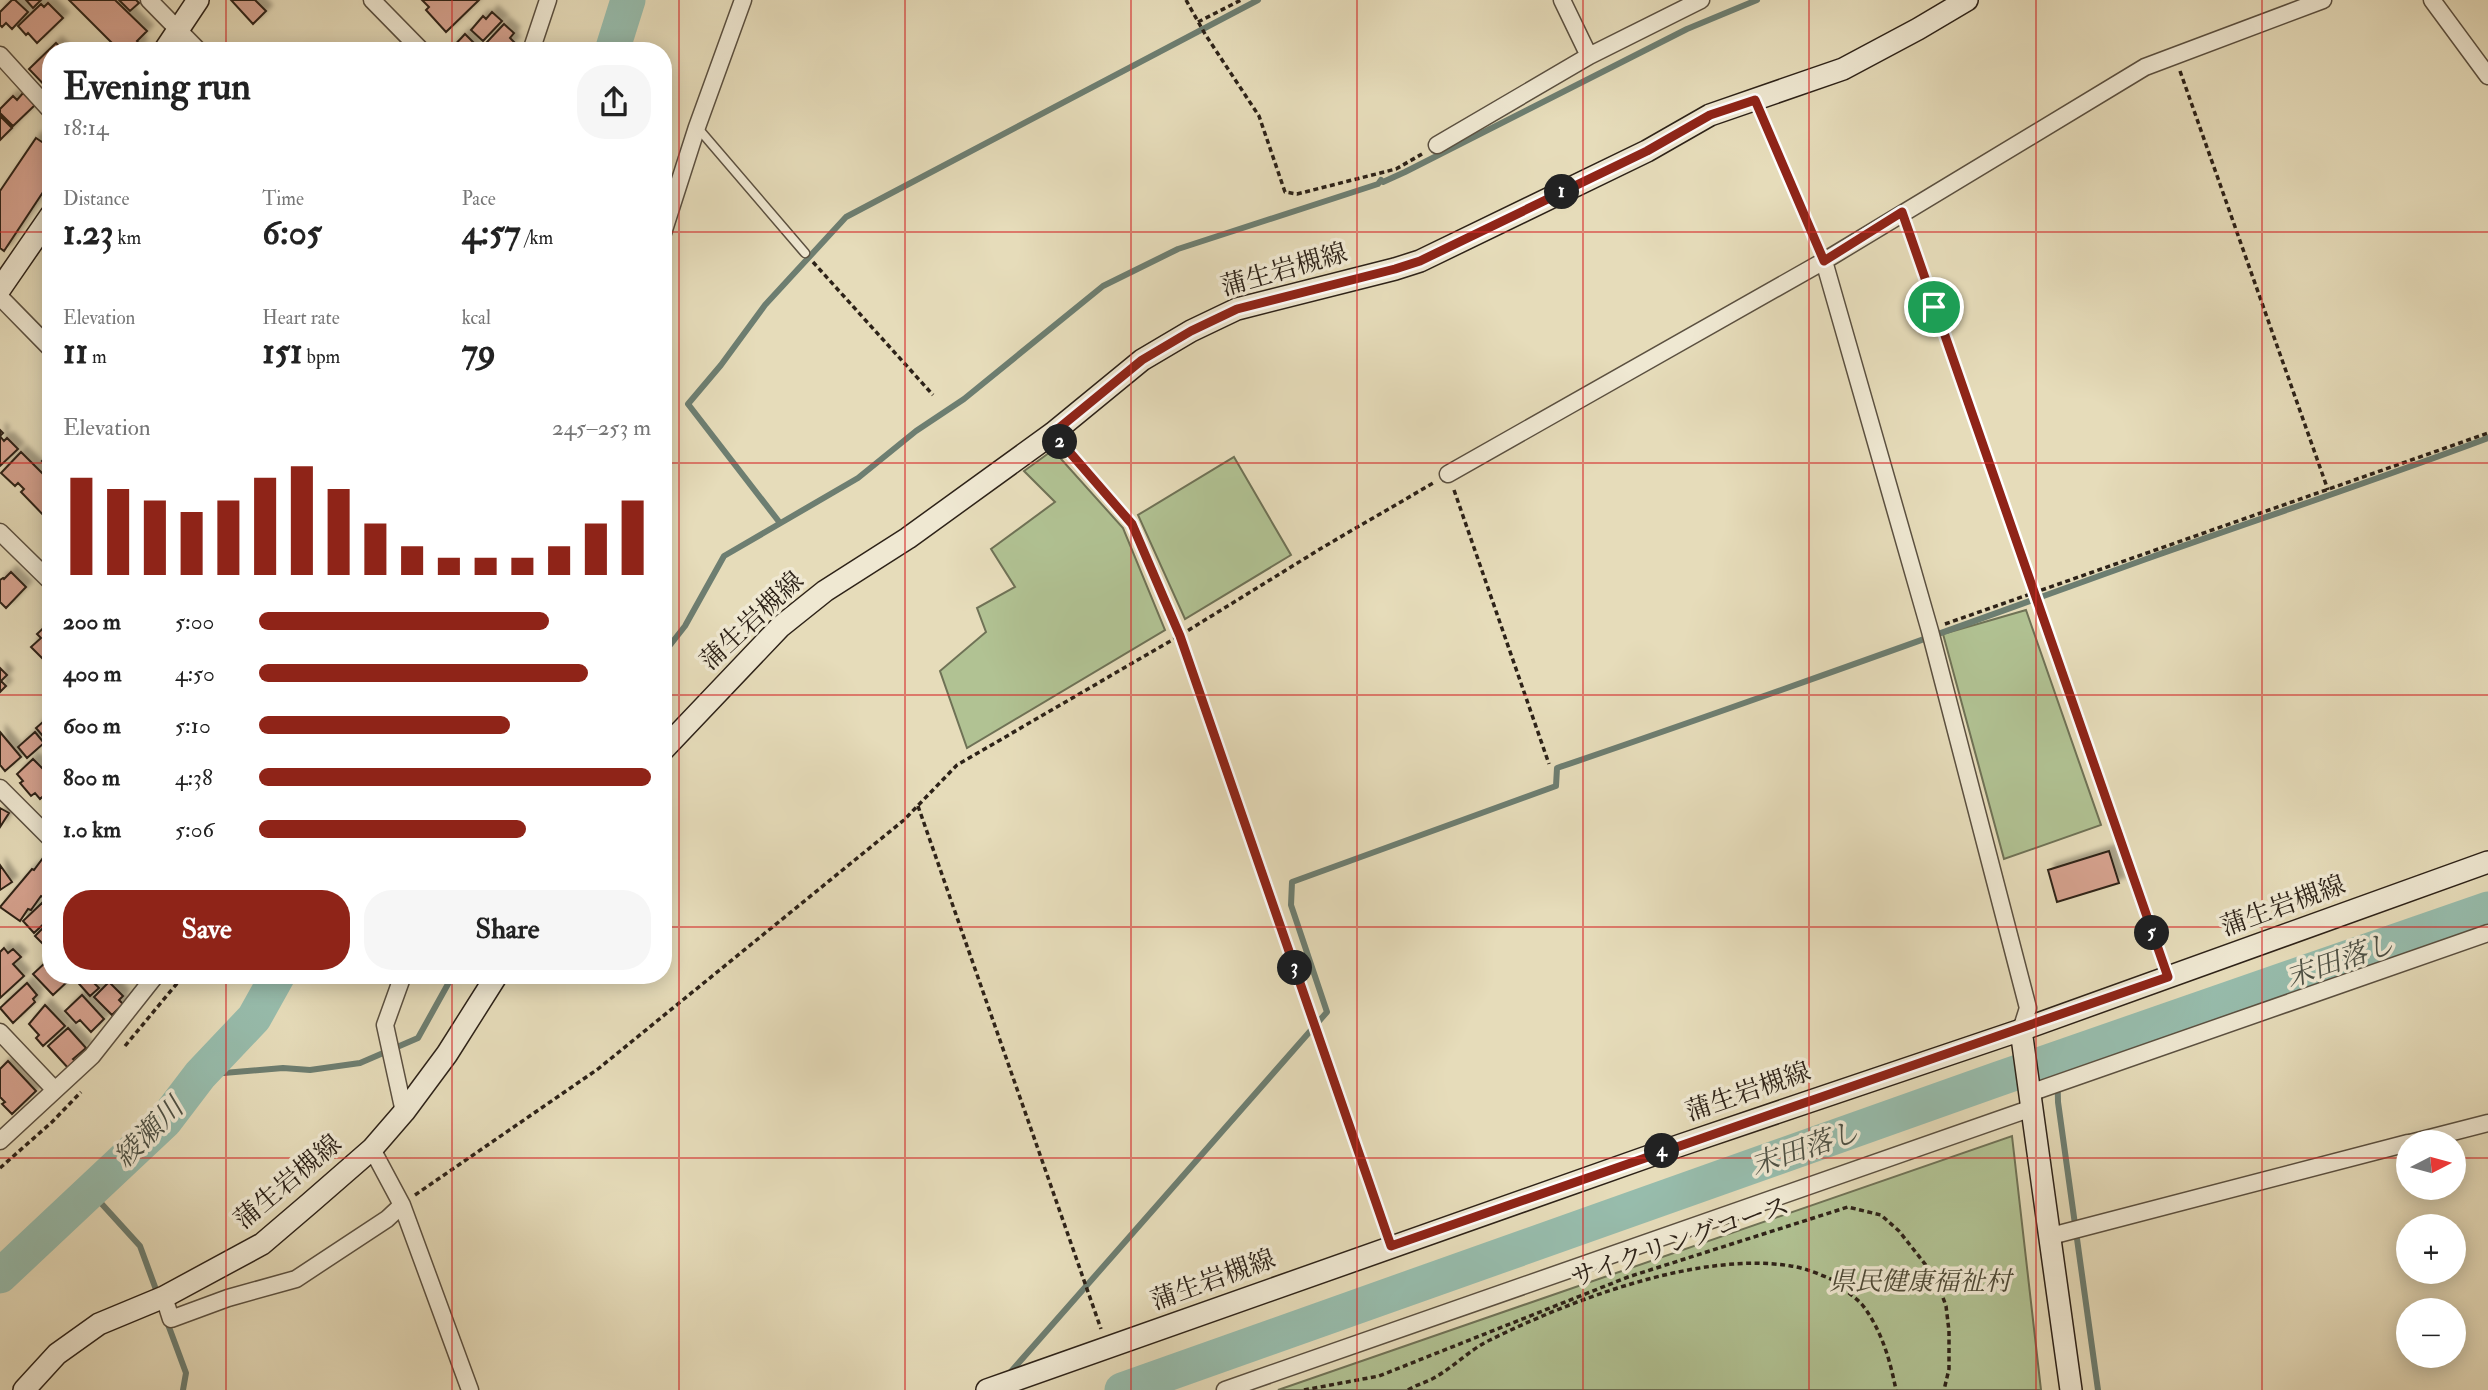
<!DOCTYPE html>
<meta charset="utf-8">
<style>
body{margin:0;font-family:"IM FELL Double Pica","Noto Serif JP",serif;background:#f6f6f6;color:#222;height:100vh;display:flex;flex-direction:column;font-size:26px;white-space:nowrap}
*{box-sizing:border-box;margin:0}
p{font-size:23px;color:#767676}
.icon{flex:none;width:38px;height:38px;fill:none;stroke:currentColor;stroke-width:2;stroke-linecap:round;stroke-linejoin:round}
.map{position:relative;flex:1;overflow:hidden}
.panel{position:absolute;left:42px;top:42px;width:630px;height:942px;display:flex;flex-direction:column;background:#fff;border-radius:28px;box-shadow:0 4px 18px #0003}
.panel>*{flex:none}
.needle{width:46px;rotate:84deg}
.tools{position:absolute;left:2396px;top:1130px;display:grid;gap:14px}
.tools a{display:grid;place-items:center;width:70px;height:70px;border-radius:50%;background:#fff;box-shadow:0 4px 18px #0003;font-size:35px}
.pin{position:absolute;display:grid;place-items:center;width:60px;height:60px;color:#fff;margin:-30px;border:4px solid #fff;border-radius:50%;box-shadow:0 2px 7px #0007}
.km{position:absolute;width:35px;height:35px;margin:-18px;border-radius:50%;background:#222;color:#fff;font-size:19px;line-height:35px;text-align:center}
.round{display:grid;place-items:center;flex:none;width:74px;height:74px;border-radius:28px;background:#f6f6f6}
.headline{display:flex;align-items:center;justify-content:space-between;height:119px;padding:0 21px}
h1{font-size:38px;font-weight:700;line-height:52px}
.figures{display:grid;grid-template-columns:repeat(3,1fr);gap:10px;height:119px;padding:7px 21px}
.figures div{display:grid;align-content:center}
.figures b{font-size:35px;font-weight:700}
.figures small{font-size:19px;font-weight:400}
.figures p{font-size:19px}
.chart{height:196px;padding:14px 21px}
.chart p{display:flex;justify-content:space-between}
.chart svg{width:100%;height:126px;margin-top:7px;stroke:#8f2418;stroke-width:6}
.primary-button{display:flex;gap:14px;margin-top:auto;padding:14px 21px}
.primary-button a{flex:1;height:80px;border-radius:28px;background:#8f2418;color:#fff;font-size:28px;font-weight:700;line-height:80px;text-align:center}
.primary-button a+a{background:#f6f6f6;color:#222}
ul{padding:0 21px;list-style:none;font-size:23px}
li{display:grid;grid-template-columns:112px 84px 1fr;align-items:center;height:52px}
li i{height:18px;border-radius:9px;background:#8f2418}
.map>svg:first-child{display:block}
.green{fill:#b1c293;stroke:#6f7256;stroke-width:2}
.lines{fill:none;stroke-linecap:round;stroke-linejoin:round}
.stream{stroke:#6d7e71;stroke-width:6}
.river{stroke:#97bcac;stroke-width:35}
.building{fill:#d7a390;stroke:#2d2218;stroke-width:2;filter:url(#shadow)}
.lane-casing{stroke:#5b5040;stroke-width:11}
.street-casing{stroke:#5b5040;stroke-width:19}
.secondary-casing{stroke:#2d2218;stroke-width:24}
.path{stroke:#2d2218;stroke-width:3.5;stroke-dasharray:5 3.5;stroke-linecap:butt}
.lane{stroke:#efe8d2;stroke-width:8}
.street{stroke:#efe8d2;stroke-width:16}
.secondary{stroke:#efe8d2;stroke-width:21}
.route-casing{stroke:#fff;stroke-width:14}
.route{stroke:#8f2418;stroke-width:9}
.grid{fill:none;stroke:#d62828;stroke-width:2;stroke-opacity:0.55}
.labels{text-anchor:middle;dominant-baseline:central;stroke-width:7;stroke-linejoin:round;paint-order:stroke}
.street-label{font-size:26px;fill:#2d2218;stroke:#efe8d2}
.park-label{font-size:26px;font-style:italic;fill:#4e4a37;stroke:#efe8d2}
.water-label{font-size:28px;font-style:italic;fill:#4d5044;stroke:#efe8d2}
</style>
<div class="map">
<svg width="2488" height="1390" viewBox="0 0 2488 1390">
<defs>
<filter id="shadow"><feDropShadow dx="6" dy="-6" stdDeviation="2" flood-color="#0004"/></filter>
</defs>
<rect width="100%" height="100%" fill="#e6dcba"/>
<filter id="stains"><feTurbulence type="fractalNoise" baseFrequency=".00286" numOctaves="4"/><feColorMatrix values="0 0 0 0 .2 0 0 0 0 .09 0 0 0 0 .02 0 0 0 .5 -.17"/></filter>
<radialGradient id="worn" r=".72"><stop offset=".6" stop-color="#630" stop-opacity="0"/><stop offset="1" stop-color="#630" stop-opacity=".3"/></radialGradient>
<path class="green" d="M1053,450L1123,528L1165,630L967,748L940,671L986,632L977,608L1015,587L991,549L1055,502L1024,471Z
M1234,457L1291,555L1185,619L1138,515Z
M2026,610L2101,825L2004,859L1943,634Z
M2012,1136L2041,1390H1278Z"/>
<g class="lines">
<path class="stream" d="M780,523L688,404L721,365L765,305L846,217L1258,0
M663,654L685,626L724,556L858,478L916,431L964,399L1103,286L1178,249L1378,184L1381,180L1383,182L1405,172L1687,29L1757,0
M2057,1059L2058,1102L2098,1390
M200,1075L283,1068L310,1070L360,1063L418,1038L453,975
M90,1191L140,1246L158,1295
M166,1319L186,1373L183,1390
M1008,1375L1327,1012L1291,905L1292,882L1556,786L1557,768C1755,701 1952,629 2149,558C2262,518 2376,480 2488,438"/>
<path class="river" d="M612,51L628,0
M0,1276L165,1121L200,1075L254,1018L278,975
M1122,1390L1998,1079L2488,909"/>
</g>
<path class="building" d="M12,0H15L28,12L12,29L6,23L2,27L0,25V12Z
M26,0H41L33,8Z
M69,0H115L147,31L137,41L141,45L136,51H120Z
M119,0H136L139,3L130,11Z
M231,0H255L266,11L253,24Z
M422,0H479L446,32L426,10L429,7Z
M48,3L63,18L37,43L28,33L26,35L18,26L41,4L44,7Z
M492,12L502,21L483,41L471,30L483,16L486,19Z
M504,24L514,33L510,38L514,42L505,51H495L487,42Z
M465,34L474,43L472,45L476,48L473,51H449Z
M56,43L64,51H51V92L29,69Z
M23,93L35,105L13,126L0,113V109L13,96L17,100Z
M0,116L12,128L0,140Z
M36,138L51,148V180L4,251L0,248V191Z
M0,430L3,433L0,436L4,441L7,438L18,449L0,466Z
M21,452L51,482L50,522L21,492L24,489L18,483L15,486L1,473Z
M51,452V470L42,461Z
M11,572L26,587L6,608L0,602V580L3,578L4,579Z
M50,622L51,623V667L31,647L41,638L37,634Z
M0,668L7,675L1,681L6,686L0,692Z
M51,715V740L48,742L36,728Z
M0,732L21,757L5,771L0,765Z
M35,732L44,743L27,758L18,747Z
M33,759L51,777V789L40,799L35,793L31,796L20,783L23,781L17,774Z
M0,808L9,813L0,827Z
M2109,851L2119,883L2057,902L2048,870Z
M43,858L51,864V887L43,897L41,896L31,910L28,909L20,921L0,907L32,869L34,870Z
M0,865L12,882L0,890Z
M42,903L51,912V917L34,933L23,921Z
M49,922L51,923V952L35,936Z
M4,948L8,953L13,949L21,957L13,964L24,976L0,998V952Z
M47,961L51,964V975H61L67,982L53,995L33,974Z
M74,975H102L104,976L95,984L99,988L90,996L72,976Z
M127,975H142L134,982Z
M109,982L123,996L119,1000L123,1004L112,1015L94,997Z
M27,983L37,995L33,999L35,1002L13,1023L0,1008Z
M82,995L104,1019L91,1032L80,1020L76,1023L65,1011Z
M45,1005L65,1026L43,1046L36,1038L39,1035L29,1024Z
M68,1028L86,1048L73,1059L76,1062L69,1069L48,1046Z
M8,1061L36,1091L12,1114L2,1104L5,1102L0,1097V1069Z"/>
<g class="lines">
<defs>
<path id="lane" d="M697,127L805,253"/>
<path id="street" d="M149,0L199,51
M372,0L422,51
M1562,0L1589,56
M2432,0L2488,76
M531,51L548,0
M0,55L51,111
M1437,145L1589,56L1701,0
M663,233L697,127L743,0
M1824,261L1930,631L2028,1008L2021,1030
M0,297L51,349
M1448,474L1824,261L2145,67L2323,0
M0,532L51,582
M0,788L51,839
M403,975L385,1025L404,1112
M0,1032L55,1090
M2030,1093L2488,933
M0,1141L92,1056L156,975
M2410,1143L2488,1123
M372,1149L402,1205L470,1390
M2051,1236L2408,1143
M164,1297L171,1319L228,1298L296,1279L387,1219L402,1205
M1225,1390L2032,1108"/>
<path id="secondary" d="M164,51L198,0
M0,289L51,215
M663,750L780,627L825,591L908,538L1053,433L1142,360L1191,331L1237,309L1395,269L1420,261L1647,151L1710,115L1843,69L1918,29L1967,0
M2021,1030L2071,1390
M24,1390L57,1354L99,1324L164,1297L262,1244L310,1203L372,1149L404,1112L447,1054L497,975
M987,1390L1681,1145L2021,1030L2488,862"/>
</defs>
<use href="#lane" class="lane-casing"/>
<use href="#street" class="street-casing"/>
<use href="#secondary" class="secondary-casing"/>
<path class="path" d="M1186,0L1205,34L1259,116L1285,192L1297,194L1396,169L1422,154
M1198,22L1241,0
M2180,71L2328,490
M1763,118L1818,246
M1908,231L2162,960
M813,262L933,395
M1065,447L1132,524L1179,636L1386,1230
M1454,490L1549,764
M1945,624L2488,433
M918,806L1101,1329
M125,1046L184,975
M0,1168L52,1122L81,1092
M415,1195L598,1069L904,820L957,765L1179,636L1325,546L1435,482
M1304,1390L1379,1376L1628,1277L1848,1207L1881,1215L1899,1231L1936,1278L1946,1306L1949,1331V1369L1944,1390
M1408,1390C1416,1385 1424,1383 1432,1379C1453,1368 1469,1350 1490,1340C1571,1300 1699,1251 1791,1266C1807,1268 1825,1277 1841,1283C1846,1294 1857,1297 1864,1307C1882,1332 1890,1360 1896,1390"/>
<use href="#lane" class="lane"/>
<use href="#street" class="street"/>
<use href="#secondary" class="secondary"/>
</g>
<g class="lines">
<defs>
<path id="route" d="M1755,100L1824,261L1902,212L2168,977L1391,1246L1180,636L1132,524L1053,433L1142,360L1191,331L1237,309L1395,269L1420,261L1647,151L1710,115Z"/>
</defs>
<use href="#route" class="route-casing"/>
<use href="#route" class="route"/>
</g>
<path class="grid" d="M226,0V51M452,0V51M679,0V1390M905,0V1390M1131,0V1390M1357,0V1390M1583,0V1390M1809,0V1390M2036,0V1390M2262,0V1390M0,232H51M663,232H2488M0,463H51M663,463H2488M0,695H51M663,695H2488M0,927H51M663,927H2488M226,975V1390M452,975V1390M0,1158H2408M2454,1158H2488"/>
<g class="labels">
<g class="street-label">
<text transform="translate(1284 270) rotate(-16)">蒲生岩槻線</text>
<text transform="translate(752 621) rotate(-43)">蒲生岩槻線</text>
<text transform="translate(2283 906) rotate(-20)">蒲生岩槻線</text>
<text transform="translate(1748 1092) rotate(-19)">蒲生岩槻線</text>
<text transform="translate(288 1182) rotate(-40)">蒲生岩槻線</text>
<text transform="translate(1680 1242) rotate(-19)">サイクリングコース</text>
<text transform="translate(1213 1280) rotate(-20)">蒲生岩槻線</text>
</g>
<g class="park-label">
<text x="1920" y="1282">県民健康福祉村</text>
</g>
<g class="water-label">
<text transform="translate(2340 961) rotate(-19)">末田落し</text>
<text transform="translate(149 1133) rotate(-45)">綾瀬川</text>
<text transform="translate(1805 1149) rotate(-19)">末田落し</text>
</g>
</g>
<rect width="100%" height="100%" filter="url(#stains)"/>
<rect width="100%" height="100%" fill="url(#worn)"/>
</svg>
<div class="tools">
<a><svg class="needle" viewBox="-14 -14 28 28"><path d="M0-13l5 13h-10z" fill="#e53935"/><path d="M0 13l5-13h-10z" fill="#767676"/></svg></a>
<a>+</a>
<a>−</a>
</div>
<div class="pin" style="left:1934px;top:307px;background:#1e9e55"><svg class="icon" aria-label="arrive" viewBox="0 0 24 24"><path d="M6 21V4h12l-3 4 3 4H6"/></svg></div>
<b class="km" style="left:1562px;top:192px">1</b>
<b class="km" style="left:1060px;top:442px">2</b>
<b class="km" style="left:1295px;top:968px">3</b>
<b class="km" style="left:1662px;top:1151px">4</b>
<b class="km" style="left:2152px;top:933px">5</b>
<section class="panel">
<div class="headline"><div><h1>Evening run</h1><p>18:14</p></div><a class="round"><svg class="icon" aria-label="share" viewBox="0 0 24 24"><path d="M12 15V3M7 8l5-5 5 5M5 13v7h14v-7"/></svg></a></div>
<div class="figures">
<div><p>Distance</p><b>1.23<small> km</small></b></div>
<div><p>Time</p><b>6:05</b></div>
<div><p>Pace</p><b>4:57<small> /km</small></b></div>
</div>
<div class="figures">
<div><p>Elevation</p><b>11<small> m</small></b></div>
<div><p>Heart rate</p><b>151<small> bpm</small></b></div>
<div><p>kcal</p><b>79</b></div>
</div>
<div class="chart"><p><span>Elevation</span>245–253 m</p>
<svg viewBox="0 0 160 44" preserveAspectRatio="none"><path d="M5 44V10M15 44V14M25 44V18M35 44V22M45 44V18M55 44V10M65 44V6M75 44V14M85 44V26M95 44V34M105 44V38M115 44V38M125 44V38M135 44V34M145 44V26M155 44V18"/></svg>
</div>
<ul>
<li><b>200 m</b>5:00<i style="width:74%"></i></li>
<li><b>400 m</b>4:50<i style="width:84%"></i></li>
<li><b>600 m</b>5:10<i style="width:64%"></i></li>
<li><b>800 m</b>4:38<i style="width:100%"></i></li>
<li><b>1.0 km</b>5:06<i style="width:68%"></i></li>
</ul>
<div class="primary-button"><a>Save</a><a>Share</a></div>
</section>
</div>
